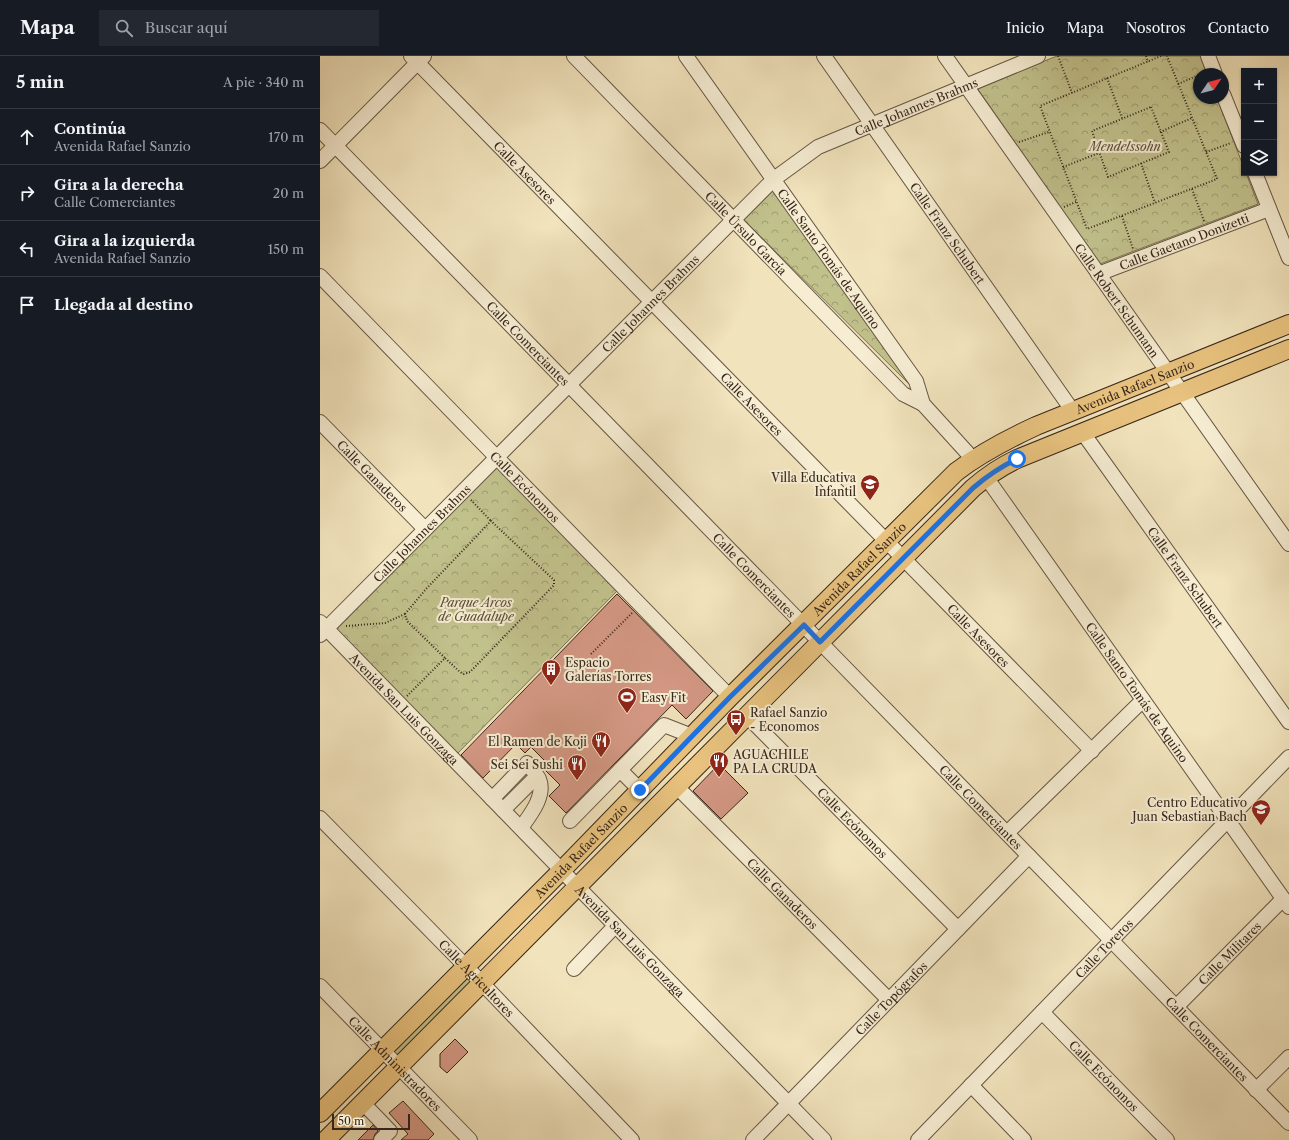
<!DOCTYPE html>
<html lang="es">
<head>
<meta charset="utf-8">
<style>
	body { margin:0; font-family:"Libre Caslon Text",serif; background:#242831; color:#f1f3f6 }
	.controls { position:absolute; right:12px; top:12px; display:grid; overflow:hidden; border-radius:0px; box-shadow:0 1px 3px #0004 }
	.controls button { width:36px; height:36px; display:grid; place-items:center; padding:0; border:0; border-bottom:1px solid #363941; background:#171b24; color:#f1f3f6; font:20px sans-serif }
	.compass { position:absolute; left:873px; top:12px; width:36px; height:36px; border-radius:50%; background:#171b24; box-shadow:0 1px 3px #0004; rotate:55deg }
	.scale { position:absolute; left:12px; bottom:10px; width:78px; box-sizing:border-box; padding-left:4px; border:2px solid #38271b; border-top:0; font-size:11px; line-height:14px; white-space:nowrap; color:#38271b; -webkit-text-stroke:3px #f6edd3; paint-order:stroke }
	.stop { position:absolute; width:12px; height:12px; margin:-9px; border:3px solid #1a73e8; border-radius:50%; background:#fff }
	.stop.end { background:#1a73e8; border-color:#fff; box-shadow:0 1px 4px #0008 }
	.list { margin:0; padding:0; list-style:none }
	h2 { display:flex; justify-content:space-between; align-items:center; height:52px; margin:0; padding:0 16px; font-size:17px }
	h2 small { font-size:13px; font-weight:400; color:#9ea1a6 }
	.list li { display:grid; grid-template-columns:26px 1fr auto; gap:12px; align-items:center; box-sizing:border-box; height:56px; padding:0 16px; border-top:1px solid #363941 }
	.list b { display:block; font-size:15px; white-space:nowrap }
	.list p { margin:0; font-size:13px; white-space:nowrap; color:#9ea1a6 }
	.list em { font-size:13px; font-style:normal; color:#9ea1a6 }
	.icon { flex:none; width:22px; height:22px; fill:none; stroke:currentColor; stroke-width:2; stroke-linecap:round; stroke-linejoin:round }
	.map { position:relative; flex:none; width:969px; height:1084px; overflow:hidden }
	header { display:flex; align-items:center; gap:24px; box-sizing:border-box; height:56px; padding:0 20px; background:#171b24; border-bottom:1px solid #363941 }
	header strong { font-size:19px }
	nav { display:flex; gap:22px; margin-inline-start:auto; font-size:14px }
	.search { width:280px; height:36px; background:#242831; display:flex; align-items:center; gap:10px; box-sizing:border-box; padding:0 14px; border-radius:0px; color:#9ea1a6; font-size:15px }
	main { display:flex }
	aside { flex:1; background:#171b24 }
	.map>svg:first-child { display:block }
	.grass { fill:#c1c18c; stroke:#7c7454 }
	.forest { fill:url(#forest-crowns); stroke:#7c7454 }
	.building { fill:#d49884; stroke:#38271b }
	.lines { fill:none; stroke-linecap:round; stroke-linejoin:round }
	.minor-casing { stroke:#665643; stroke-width:16 }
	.major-casing { stroke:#38271b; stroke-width:20 }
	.path { stroke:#38271b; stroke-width:2; stroke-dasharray:1 2; stroke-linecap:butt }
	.minor { stroke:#f6edd3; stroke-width:14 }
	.major { stroke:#e8c27e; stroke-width:18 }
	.route { stroke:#1a73e8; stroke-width:5 }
	.labels { text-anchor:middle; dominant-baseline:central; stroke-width:4; stroke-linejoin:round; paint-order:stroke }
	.street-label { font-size:12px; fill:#38271b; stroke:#f6edd3 }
	.park-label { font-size:12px; font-style:italic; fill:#5a4e37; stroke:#f6edd3 }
	.poi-label { font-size:12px; fill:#38271b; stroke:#f6edd3; text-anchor:end }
</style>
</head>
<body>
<header>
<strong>Mapa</strong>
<div class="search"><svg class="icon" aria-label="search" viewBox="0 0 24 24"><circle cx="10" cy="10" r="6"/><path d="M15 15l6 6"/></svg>Buscar aquí</div>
<nav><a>Inicio</a><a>Mapa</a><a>Nosotros</a><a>Contacto</a></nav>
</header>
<main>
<aside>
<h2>5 min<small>A pie · 340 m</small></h2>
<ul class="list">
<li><svg class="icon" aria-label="ahead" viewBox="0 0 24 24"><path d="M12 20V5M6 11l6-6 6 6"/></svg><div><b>Continúa</b><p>Avenida Rafael Sanzio</p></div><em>170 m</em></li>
<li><svg class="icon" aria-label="right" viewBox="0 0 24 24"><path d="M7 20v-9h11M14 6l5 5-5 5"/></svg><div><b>Gira a la derecha</b><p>Calle Comerciantes</p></div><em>20 m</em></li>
<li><svg class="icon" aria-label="left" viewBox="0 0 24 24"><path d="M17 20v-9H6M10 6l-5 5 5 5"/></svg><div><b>Gira a la izquierda</b><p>Avenida Rafael Sanzio</p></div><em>150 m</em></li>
<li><svg class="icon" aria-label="arrive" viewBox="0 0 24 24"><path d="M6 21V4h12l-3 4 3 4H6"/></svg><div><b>Llegada al destino</b></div></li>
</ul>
</aside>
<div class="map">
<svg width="969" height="1084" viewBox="0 0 969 1084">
	<defs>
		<pattern id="forest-crowns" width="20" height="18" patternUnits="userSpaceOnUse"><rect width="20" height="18" fill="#c1c18c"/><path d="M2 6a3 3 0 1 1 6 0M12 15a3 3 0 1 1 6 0" fill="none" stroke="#9e9d72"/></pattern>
	</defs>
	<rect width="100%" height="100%" fill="#f1e3bc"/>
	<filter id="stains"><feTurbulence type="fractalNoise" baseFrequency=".005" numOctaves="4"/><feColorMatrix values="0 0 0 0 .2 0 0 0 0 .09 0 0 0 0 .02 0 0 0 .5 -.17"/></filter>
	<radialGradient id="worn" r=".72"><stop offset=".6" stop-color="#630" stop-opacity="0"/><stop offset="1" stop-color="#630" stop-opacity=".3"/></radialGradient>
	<polygon class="grass" points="146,918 155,928 80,1004 70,994"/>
	<g class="forest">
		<polygon points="737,0 881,0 888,18 879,18 879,42 897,42 924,112 924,117 926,117 938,148 780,208 657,32"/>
		<polygon points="452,131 592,331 422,162"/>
		<polygon points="177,405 299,533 135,700 12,573"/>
	</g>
	<g class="building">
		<polygon points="297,538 393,635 366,663 352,649 246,757 229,740 240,729 225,714 224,704 211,691 205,697 196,688 163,722 141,699"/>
		<polygon points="399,708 428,737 401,763 373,735"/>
		<polygon points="135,983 148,996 127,1017 120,1011 120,998"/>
		<polygon points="83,1045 114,1078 108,1084 81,1084 88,1078 69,1057"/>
		<polygon points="53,1069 58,1075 55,1078 53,1084 38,1084"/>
	</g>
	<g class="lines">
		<g class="minor-casing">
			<g id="minor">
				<path id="s1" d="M91,0L772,695"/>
				<path id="s2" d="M254,0L583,338L603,348"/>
				<path id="s3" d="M366,0L596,325L603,348L653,403"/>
				<path id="s4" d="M504,0L752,354"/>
				<path id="s5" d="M625,0L969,488"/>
				<polyline points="888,0 895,18"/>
				<polyline points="903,38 924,90"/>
				<path id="s6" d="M0,74L791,884L969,1067"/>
				<polyline points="0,105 104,0"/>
				<polyline points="935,117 969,202"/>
				<path id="s7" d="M778,218L949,153"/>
				<path id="s8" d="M0,220L410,641"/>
				<path id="s9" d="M0,366L105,473"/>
				<path id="s10" d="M763,377L969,666"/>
				<path id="s11" d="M666,421L969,851"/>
				<path id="s12" d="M0,566L504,1084"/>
				<path id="s13" d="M0,579L454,123L498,91L718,0"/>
				<path id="s14" d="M427,660L638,873"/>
				<polyline points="300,714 320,734"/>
				<path id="s15" d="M357,731L569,944"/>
				<polyline points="172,743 201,713"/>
				<polyline points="183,754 212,725"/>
				<path id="s16" d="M0,762L162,927L312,1084"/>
				<polyline points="250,765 344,669 372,680"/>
				<path d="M201,772C210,759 226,740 219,723C216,717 210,712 207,707"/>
				<polyline points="687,777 823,644"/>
				<polyline points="254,913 295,870"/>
				<path id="s17" d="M0,930L150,1084"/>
				<path id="s18" d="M856,951L963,843"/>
				<path id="s19" d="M722,956L847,1084"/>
				<polyline points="651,1029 704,1084"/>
				<polyline points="936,1034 969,1001"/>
				<polyline points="43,1047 70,1075 61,1084"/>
				<path id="s20" d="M433,1084L709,800"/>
				<path id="s21" d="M598,1084L969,701"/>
			</g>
		</g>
		<g class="major-casing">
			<g id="major">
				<path id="s22" d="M0,1057L242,814L410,641L636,416C661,397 688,383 716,370L969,268"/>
				<path d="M6,1084L653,432C667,420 680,411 697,403L969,293"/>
			</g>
		</g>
		<g class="path">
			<polyline points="738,0 752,37"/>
			<polyline points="826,0 828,6"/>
			<polyline points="841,0 720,50 767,173 897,123 847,0"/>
			<polyline points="787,22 802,62"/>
			<polyline points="858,28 879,19"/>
			<polygon points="831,51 849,96 788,121 772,75"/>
			<polyline points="840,76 872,62"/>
			<polyline points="699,86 729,76"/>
			<polyline points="886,96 911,87"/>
			<polyline points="821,107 835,147"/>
			<polyline points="743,111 779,97"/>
			<polyline points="872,133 884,165"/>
			<polyline points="744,151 756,146"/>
			<polyline points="802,160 813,193"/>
			<polyline points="151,444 171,465"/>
			<polyline points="26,570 65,567 85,558"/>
			<polyline points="271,598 312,557"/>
			<polyline points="87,640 125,602 140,616 144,618 150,616 234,529 234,524 171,465 106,533 85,558 87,565 125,602"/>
		</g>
		<use href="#minor" class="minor"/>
		<use href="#major" class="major"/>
	</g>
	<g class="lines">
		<path class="route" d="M320,734L410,641L484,569L500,586L653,432C667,420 680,411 697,403"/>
	</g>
	<defs>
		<g id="school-pin" transform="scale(1)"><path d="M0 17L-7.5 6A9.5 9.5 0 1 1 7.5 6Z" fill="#8f2418" stroke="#f6edd3"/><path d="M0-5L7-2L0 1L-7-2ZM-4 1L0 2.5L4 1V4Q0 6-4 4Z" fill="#fff"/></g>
		<g id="building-pin" transform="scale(1)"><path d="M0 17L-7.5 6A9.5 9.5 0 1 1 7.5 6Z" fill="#8f2418" stroke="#f6edd3"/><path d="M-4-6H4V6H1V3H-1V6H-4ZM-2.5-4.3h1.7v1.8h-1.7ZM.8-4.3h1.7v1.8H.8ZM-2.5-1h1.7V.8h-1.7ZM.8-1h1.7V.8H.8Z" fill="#fff"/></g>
		<g id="stadium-pin" transform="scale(1)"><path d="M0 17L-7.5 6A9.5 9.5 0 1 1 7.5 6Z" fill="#8f2418" stroke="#f6edd3"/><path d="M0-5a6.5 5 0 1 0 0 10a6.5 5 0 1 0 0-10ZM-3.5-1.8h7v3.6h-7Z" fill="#fff"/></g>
		<g id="bus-pin" transform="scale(1)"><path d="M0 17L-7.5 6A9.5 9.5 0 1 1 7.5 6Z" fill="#8f2418" stroke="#f6edd3"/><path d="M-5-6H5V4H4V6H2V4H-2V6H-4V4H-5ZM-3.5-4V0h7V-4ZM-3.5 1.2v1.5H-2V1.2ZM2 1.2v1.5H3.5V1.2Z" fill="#fff"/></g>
		<g id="restaurant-pin" transform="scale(1)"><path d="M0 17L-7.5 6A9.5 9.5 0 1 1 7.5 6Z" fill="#8f2418" stroke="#f6edd3"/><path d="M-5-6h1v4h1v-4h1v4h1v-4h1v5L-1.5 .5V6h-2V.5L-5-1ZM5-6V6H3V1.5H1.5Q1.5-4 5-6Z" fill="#fff"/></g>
	</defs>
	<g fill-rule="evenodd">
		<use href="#school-pin" x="550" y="428"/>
		<use href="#building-pin" x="231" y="613"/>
		<use href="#stadium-pin" x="307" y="641"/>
		<use href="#bus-pin" x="416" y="663"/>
		<use href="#restaurant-pin" x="281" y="685"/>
		<use href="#restaurant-pin" x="399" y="705"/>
		<use href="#restaurant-pin" x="257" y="708"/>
		<use href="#school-pin" x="941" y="753"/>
	</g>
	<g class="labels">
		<g class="street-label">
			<text stroke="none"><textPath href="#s13" startOffset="804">Calle Johannes Brahms</textPath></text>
			<text stroke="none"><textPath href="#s1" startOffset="163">Calle Asesores</textPath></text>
			<text stroke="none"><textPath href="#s2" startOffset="247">Calle Úrsulo García</textPath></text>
			<text stroke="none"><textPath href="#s4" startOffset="216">Calle Franz Schubert</textPath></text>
			<text stroke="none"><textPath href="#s7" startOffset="92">Calle Gaetano Donizetti</textPath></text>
			<text stroke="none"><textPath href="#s3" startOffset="248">Calle Santo Tomás de Aquino</textPath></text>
			<text stroke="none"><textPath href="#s5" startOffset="299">Calle Robert Schumann</textPath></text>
			<text stroke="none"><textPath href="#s13" startOffset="468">Calle Johannes Brahms</textPath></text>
			<text stroke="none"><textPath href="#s6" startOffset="298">Calle Comerciantes</textPath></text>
			<text stroke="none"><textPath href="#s22" startOffset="1102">Avenida Rafael Sanzio</textPath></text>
			<text stroke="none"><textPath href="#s1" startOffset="487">Calle Asesores</textPath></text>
			<text stroke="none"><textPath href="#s9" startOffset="75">Calle Ganaderos</textPath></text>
			<text stroke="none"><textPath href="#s8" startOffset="294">Calle Ecónomos</textPath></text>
			<text stroke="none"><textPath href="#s13" startOffset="144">Calle Johannes Brahms</textPath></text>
			<text stroke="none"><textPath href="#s22" startOffset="766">Avenida Rafael Sanzio</textPath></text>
			<text stroke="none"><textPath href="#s6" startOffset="622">Calle Comerciantes</textPath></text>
			<text stroke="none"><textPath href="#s10" startOffset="177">Calle Franz Schubert</textPath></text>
			<text stroke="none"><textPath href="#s1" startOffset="811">Calle Asesores</textPath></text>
			<text stroke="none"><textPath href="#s11" startOffset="263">Calle Santo Tomás de Aquino</textPath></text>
			<text stroke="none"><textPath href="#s12" startOffset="121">Avenida San Luis Gonzaga</textPath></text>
			<text stroke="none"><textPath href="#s6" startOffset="946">Calle Comerciantes</textPath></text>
			<text stroke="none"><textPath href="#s14" startOffset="150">Calle Ecónomos</textPath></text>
			<text stroke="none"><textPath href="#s22" startOffset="370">Avenida Rafael Sanzio</textPath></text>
			<text stroke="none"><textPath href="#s15" startOffset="150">Calle Ganaderos</textPath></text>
			<text stroke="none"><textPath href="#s12" startOffset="445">Avenida San Luis Gonzaga</textPath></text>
			<text stroke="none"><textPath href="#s21" startOffset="267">Calle Toreros</textPath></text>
			<text stroke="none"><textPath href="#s18" startOffset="76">Calle Militares</textPath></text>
			<text stroke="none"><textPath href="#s16" startOffset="224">Calle Agricultores</textPath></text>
			<text stroke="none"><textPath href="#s20" startOffset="198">Calle Topógrafos</textPath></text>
			<text stroke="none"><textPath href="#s6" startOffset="1270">Calle Comerciantes</textPath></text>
			<text stroke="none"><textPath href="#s17" startOffset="108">Calle Administradores</textPath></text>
			<text stroke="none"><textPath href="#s19" startOffset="89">Calle Ecónomos</textPath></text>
		</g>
		<g class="park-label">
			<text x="805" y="90">Mendelssohn</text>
			<text x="156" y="546">Parque Arcos<tspan x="156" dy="14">de Guadalupe</tspan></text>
		</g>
		<g class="poi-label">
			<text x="536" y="421">Villa Educativa<tspan x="536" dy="14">Infantil</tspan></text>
			<text x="245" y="606" text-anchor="start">Espacio<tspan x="245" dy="14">Galerías Torres</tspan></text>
			<text x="321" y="641" text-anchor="start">Easy Fit</text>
			<text x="430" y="656" text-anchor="start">Rafael Sanzio<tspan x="430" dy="14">- Economos</tspan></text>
			<text x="267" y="685">El Ramen de Koji</text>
			<text x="413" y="698" text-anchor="start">AGUACHILE<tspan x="413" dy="14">PA LA CRUDA</tspan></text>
			<text x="243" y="708">Sei Sei Sushi</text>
			<text x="927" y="746">Centro Educativo<tspan x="927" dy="14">Juan Sebastian Bach</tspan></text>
		</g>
	</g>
	<rect width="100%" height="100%" filter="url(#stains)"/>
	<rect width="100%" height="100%" fill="url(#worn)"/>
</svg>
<div class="controls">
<button>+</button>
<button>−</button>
<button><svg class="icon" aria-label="layers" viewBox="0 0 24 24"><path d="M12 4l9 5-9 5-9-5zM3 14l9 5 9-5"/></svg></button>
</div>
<svg class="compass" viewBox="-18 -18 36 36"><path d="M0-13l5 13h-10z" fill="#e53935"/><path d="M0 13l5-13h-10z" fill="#9ea1a6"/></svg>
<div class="scale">50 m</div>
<div class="stop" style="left:697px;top:403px"></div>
<div class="stop end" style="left:320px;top:734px"></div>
</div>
</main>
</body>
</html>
